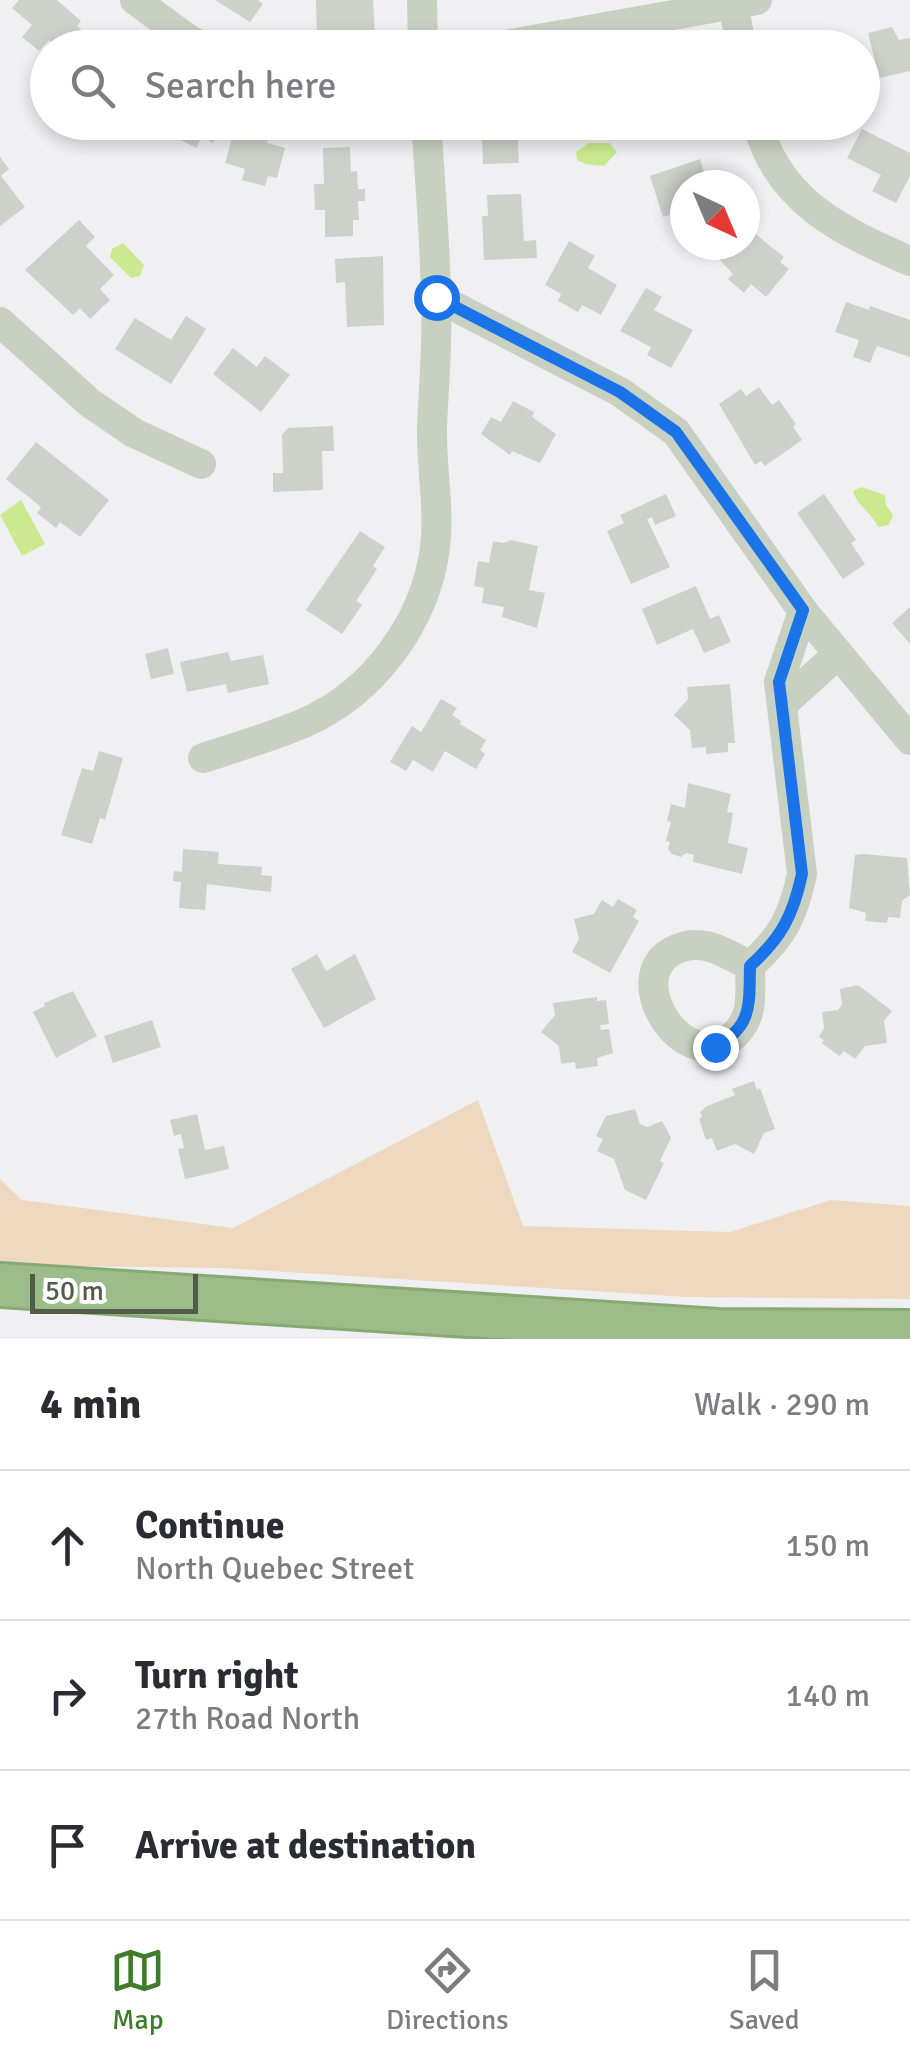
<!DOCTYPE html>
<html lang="en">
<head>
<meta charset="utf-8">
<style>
	body { margin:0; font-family:Signika,sans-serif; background:#f7f7f7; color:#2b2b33 }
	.compass { position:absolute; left:670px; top:170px; width:90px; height:90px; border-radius:50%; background:#fff; box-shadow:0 5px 15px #0003; rotate:136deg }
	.scale { position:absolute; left:30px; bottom:25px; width:168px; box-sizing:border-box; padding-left:10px; border:5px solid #515d48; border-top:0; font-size:28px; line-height:35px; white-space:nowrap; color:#515d48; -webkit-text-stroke:8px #fff; paint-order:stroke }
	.stop { position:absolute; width:30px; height:30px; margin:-22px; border:8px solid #1a73e8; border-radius:50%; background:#fff }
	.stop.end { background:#1a73e8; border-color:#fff; box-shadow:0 2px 10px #0008 }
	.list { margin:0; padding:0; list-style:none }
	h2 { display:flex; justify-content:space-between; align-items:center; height:130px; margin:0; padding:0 40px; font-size:42px }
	h2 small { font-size:32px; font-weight:400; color:#7c7c81 }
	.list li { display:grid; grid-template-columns:65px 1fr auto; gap:30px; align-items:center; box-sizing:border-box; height:150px; padding:0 40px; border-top:2px solid #e1e1e2 }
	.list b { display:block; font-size:38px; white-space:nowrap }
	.list p { margin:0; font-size:32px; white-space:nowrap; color:#7c7c81 }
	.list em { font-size:32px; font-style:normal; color:#7c7c81 }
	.icon { flex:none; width:55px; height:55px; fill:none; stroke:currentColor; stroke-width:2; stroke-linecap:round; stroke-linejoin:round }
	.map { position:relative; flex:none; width:910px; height:1339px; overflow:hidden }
	.search { position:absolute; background:#fff; box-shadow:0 5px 15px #0003; left:30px; right:30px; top:30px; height:110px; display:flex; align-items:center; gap:25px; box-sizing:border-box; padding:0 35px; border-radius:55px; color:#7c7c81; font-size:38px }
	.sheet { height:580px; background:#fff }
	nav { display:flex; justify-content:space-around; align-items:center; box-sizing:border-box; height:140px; border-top:2px solid #e1e1e2; background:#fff; font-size:28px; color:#7c7c81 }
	nav a { display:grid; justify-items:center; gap:5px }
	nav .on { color:#3f7c2a }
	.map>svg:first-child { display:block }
	.green { fill:#eed8c0 }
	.water { fill:#cbea8f }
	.building { fill:#ccd2ca }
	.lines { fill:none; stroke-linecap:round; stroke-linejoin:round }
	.highway-casing { stroke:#87a974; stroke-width:48 }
	.minor { stroke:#c8d1c1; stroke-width:30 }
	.highway { stroke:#9cbd89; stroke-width:42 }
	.route { stroke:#1a73e8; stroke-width:12 }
</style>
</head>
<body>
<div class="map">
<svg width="910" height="1339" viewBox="0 0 910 1339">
	<rect width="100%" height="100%" fill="#f0f0f2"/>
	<polygon class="green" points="478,1100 523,1226 730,1232 831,1200 910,1206 910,1299 687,1297 223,1268 0,1265 0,1179 22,1200 233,1228"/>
	<g class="water">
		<polygon points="589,143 609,143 617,152 604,166 585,164 577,160 576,152"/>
		<polygon points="123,243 144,265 140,276 131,278 110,257 112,249"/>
		<path d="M861,487L885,495L886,505L893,515L889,525L878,527C871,512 857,506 853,491Z"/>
		<polygon points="21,500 45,544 22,556 0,515"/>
	</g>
	<g class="building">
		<polygon points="19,0 57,0 81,21 77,26 86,34 74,48 58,48 49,40 39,51 22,37 32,25 12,8"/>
		<polygon points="215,0 258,0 263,4 250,22"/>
		<polygon points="316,0 373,0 375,37 355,38 355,44 317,46"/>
		<polygon points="892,27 899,40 910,38 910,71 879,78 868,33"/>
		<polygon points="846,40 848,48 814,48 814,46"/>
		<polygon points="146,122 220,122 222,124 213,143 202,137 196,148"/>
		<polygon points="481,122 517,122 519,163 483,164 482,134 479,134"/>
		<polygon points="558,122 627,122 627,124 561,138"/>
		<polygon points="665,122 692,122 693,126 667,131"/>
		<polygon points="235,127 269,137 267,143 285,148 277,178 268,176 265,186 242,180 245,169 225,163"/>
		<polygon points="862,129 910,153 910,176 896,203 872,191 881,175 847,158"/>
		<polygon points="350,147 351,172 357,171 358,189 365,189 365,201 358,201 359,220 353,220 353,236 325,237 325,210 315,210 314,184 324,184 323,148"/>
		<polygon points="0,157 9,169 1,176 25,207 0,226"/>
		<polygon points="700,159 704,173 711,171 715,185 685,185 685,210 663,217 650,176"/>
		<polygon points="521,194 524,241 536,240 537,258 484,260 482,216 488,216 487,195"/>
		<polygon points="79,220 95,237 86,246 114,275 100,289 110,300 90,319 80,308 73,315 25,270"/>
		<polygon points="753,232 784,257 780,262 789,269 766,297 751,284 744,293 728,279 733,274 717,257 727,245 745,245 745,233 750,236"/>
		<polygon points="569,241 595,256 588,268 617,285 601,315 582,305 578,312 558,301 561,294 545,285"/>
		<polygon points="383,256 384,325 347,327 345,282 336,283 335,259"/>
		<polygon points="646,288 662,297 654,310 693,330 671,368 647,355 651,347 620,331"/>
		<polygon points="846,302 869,310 870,306 910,320 910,357 877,346 870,363 853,357 859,340 835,332"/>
		<polygon points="186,316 206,329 171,384 115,349 135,318 171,340"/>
		<polygon points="233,348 257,367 265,356 290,375 261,412 213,374"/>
		<polygon points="759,387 772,405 779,400 796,424 793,427 802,440 765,466 761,461 755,465 719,404 741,389 746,396"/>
		<polygon points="513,401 534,412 532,417 556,434 540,463 512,451 510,455 481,434 491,417 501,422"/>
		<polygon points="333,426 334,451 322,451 323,490 273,492 273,473 283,473 282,434 288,428"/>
		<polygon points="36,442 109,500 80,537 60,522 56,528 37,513 41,507 6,479"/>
		<polygon points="666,494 676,516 655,525 652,517 647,519 670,567 631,584 607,531 624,523 620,515"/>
		<polygon points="824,494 856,540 851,543 865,564 843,579 797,513"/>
		<polygon points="360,531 385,547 373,566 377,569 356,601 362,605 342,634 306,610"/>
		<polygon points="511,540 538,546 529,590 545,593 537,628 502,617 504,607 482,603 484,588 474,586 478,561 489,563 493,541 503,543"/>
		<polygon points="696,586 710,619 719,615 731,642 704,653 693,629 657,645 642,609"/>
		<polygon points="910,607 910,644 892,623"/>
		<polygon points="168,648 174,674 151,679 145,654"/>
		<polygon points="228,652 231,661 263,655 269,684 228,693 226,684 187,692 180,662"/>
		<polygon points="730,684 735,743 728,743 728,752 706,754 706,747 692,748 690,730 674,715 688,699 687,687"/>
		<polygon points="441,699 457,708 452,715 461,721 460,724 486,740 480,750 485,754 476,769 445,751 433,772 413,760 406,771 390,762 412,726 421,732"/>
		<polygon points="99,751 123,758 105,820 100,818 92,844 61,835 82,768 93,771"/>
		<polygon points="688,783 731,794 727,812 733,813 728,843 748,848 742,874 693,862 694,855 686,853 681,857 672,854 668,849 670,842 666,841 671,822 667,821 671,804 685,808"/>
		<polygon points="183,849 219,852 218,864 262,867 261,875 272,876 271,892 207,884 205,910 179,908 181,882 173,881 174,871 182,872"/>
		<polygon points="864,854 907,858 910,895 902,901 900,918 888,917 887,923 865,921 866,913 849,908 855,855"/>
		<polygon points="618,899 637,910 633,917 639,921 610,973 572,952 579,939 574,919 594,914 602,900 613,907"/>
		<polygon points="317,954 326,971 355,954 376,999 324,1028 291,969"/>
		<polygon points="858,985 892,1011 884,1021 887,1043 865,1046 855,1059 844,1051 839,1056 822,1043 824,1040 819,1037 824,1028 822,1012 838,1010 842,1005 840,989"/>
		<polygon points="73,991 97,1036 56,1058 33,1012 45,1006 44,1003"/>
		<polygon points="597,997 597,1001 606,1000 609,1024 600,1025 601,1030 609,1029 613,1053 597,1058 598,1066 576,1069 575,1062 561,1064 559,1046 541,1032 555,1015 553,1003"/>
		<polygon points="152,1020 161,1047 113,1063 104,1036"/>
		<polygon points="754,1081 757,1090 760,1088 775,1129 764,1133 754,1154 735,1144 717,1151 712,1138 706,1140 699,1119 702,1117 700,1112 707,1106 735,1095 732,1089"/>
		<polygon points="635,1109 640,1124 647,1127 662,1121 671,1138 660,1161 664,1163 646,1200 625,1190 614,1159 597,1151 603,1139 596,1136 606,1116"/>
		<polygon points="197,1114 205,1150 224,1146 229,1169 185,1179 178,1149 184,1148 181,1134 174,1136 170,1120"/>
	</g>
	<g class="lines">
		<g class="highway-casing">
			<polyline id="highway" points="0,1285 718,1331 910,1332"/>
		</g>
		<g class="minor">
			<polyline points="135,0 188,39 205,48"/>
			<polyline points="422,0 423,48"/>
			<polyline points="733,5 742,48"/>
			<polyline points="489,48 757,0"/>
			<path d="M757,122C777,201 841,231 910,261"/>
			<polyline points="436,297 620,392 676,432 803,611 910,740"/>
			<polyline points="0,322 90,403 134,433 201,464"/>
			<polyline points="782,705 838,654"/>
			<path d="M203,758C237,747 271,737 304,723C373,693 425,623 435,548C440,508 431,467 432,426C434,383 438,340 436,297C435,239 430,181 426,122"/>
			<path d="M750,966C750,981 752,998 748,1013C744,1025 736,1036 724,1042C678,1067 625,979 671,952C699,935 724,952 750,966C782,937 793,917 802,874L779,682L803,611"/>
		</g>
		<use href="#highway" class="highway"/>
	</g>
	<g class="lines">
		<path class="route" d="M436,297L620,392L676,432L803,610L779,682L802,874C793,916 781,938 750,966C749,1005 753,1026 715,1047"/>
	</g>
</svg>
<svg class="compass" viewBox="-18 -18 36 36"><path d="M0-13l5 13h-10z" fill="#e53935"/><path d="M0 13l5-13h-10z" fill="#7c7c81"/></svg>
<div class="scale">50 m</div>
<div class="stop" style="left:436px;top:297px"></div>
<div class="stop end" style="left:715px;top:1047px"></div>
<div class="search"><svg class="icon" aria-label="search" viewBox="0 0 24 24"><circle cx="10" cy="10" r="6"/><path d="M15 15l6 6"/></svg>Search here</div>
</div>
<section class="sheet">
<h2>4 min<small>Walk · 290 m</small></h2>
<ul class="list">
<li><svg class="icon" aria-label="ahead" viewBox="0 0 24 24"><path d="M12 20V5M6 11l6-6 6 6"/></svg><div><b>Continue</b><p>North Quebec Street</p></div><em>150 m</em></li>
<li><svg class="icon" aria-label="right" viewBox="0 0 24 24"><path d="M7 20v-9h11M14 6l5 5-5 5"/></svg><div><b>Turn right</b><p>27th Road North</p></div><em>140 m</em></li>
<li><svg class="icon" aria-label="arrive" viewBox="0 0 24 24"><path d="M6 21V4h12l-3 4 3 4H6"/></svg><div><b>Arrive at destination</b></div></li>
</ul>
</section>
<nav>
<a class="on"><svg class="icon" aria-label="map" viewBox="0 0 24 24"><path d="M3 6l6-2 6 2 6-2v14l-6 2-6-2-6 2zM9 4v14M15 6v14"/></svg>Map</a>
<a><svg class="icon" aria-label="directions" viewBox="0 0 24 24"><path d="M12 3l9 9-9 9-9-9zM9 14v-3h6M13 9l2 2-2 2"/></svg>Directions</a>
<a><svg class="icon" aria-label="saved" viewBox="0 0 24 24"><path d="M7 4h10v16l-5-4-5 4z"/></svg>Saved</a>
</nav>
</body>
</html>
